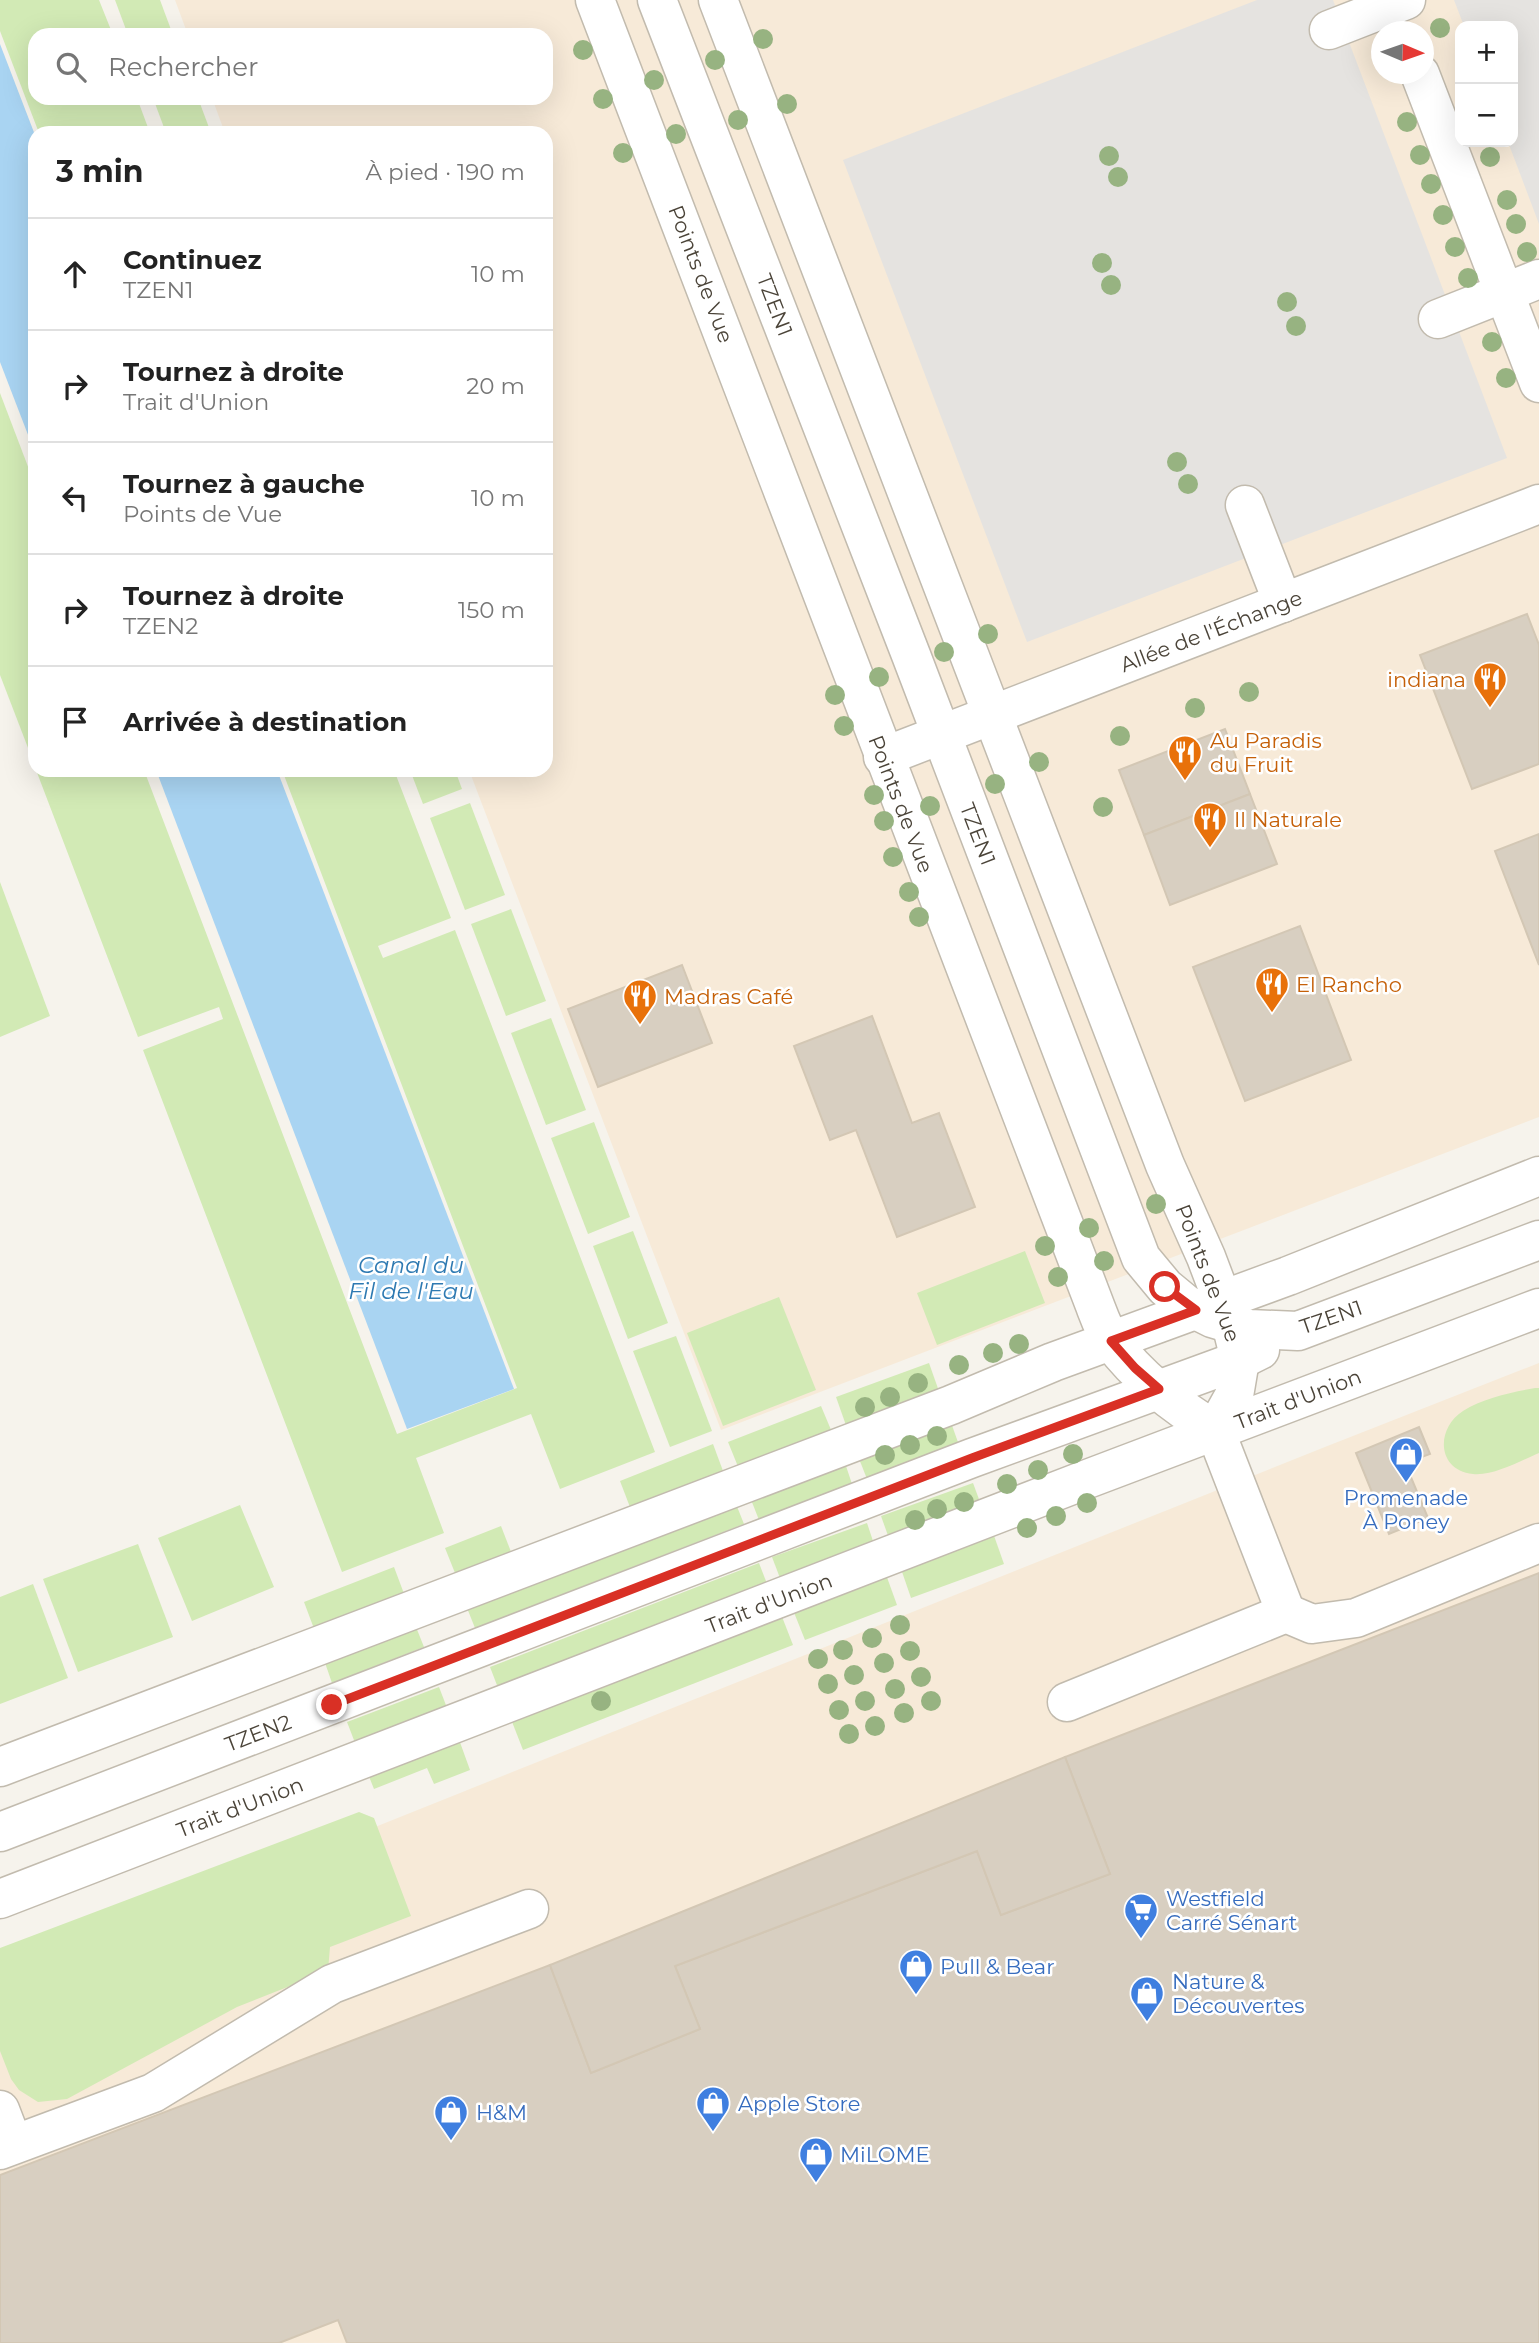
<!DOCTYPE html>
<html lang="fr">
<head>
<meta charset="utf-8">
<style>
	body { margin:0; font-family:Montserrat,sans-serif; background:#f6f6f6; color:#222 }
	.controls { position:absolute; right:21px; top:21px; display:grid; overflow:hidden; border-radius:14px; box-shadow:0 7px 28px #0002 }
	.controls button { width:63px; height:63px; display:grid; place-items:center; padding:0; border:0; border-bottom:2px solid #e0e0e0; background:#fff; color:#222; font:35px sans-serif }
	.compass { position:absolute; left:1371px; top:21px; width:63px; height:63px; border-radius:50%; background:#fff; box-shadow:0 7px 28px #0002; rotate:92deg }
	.stop { position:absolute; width:21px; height:21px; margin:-16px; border:5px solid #d93025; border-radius:50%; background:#fff }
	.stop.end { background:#d93025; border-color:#fff; box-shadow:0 2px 7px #0008 }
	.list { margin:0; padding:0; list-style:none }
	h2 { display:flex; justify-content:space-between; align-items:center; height:91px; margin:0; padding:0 28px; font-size:30px }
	h2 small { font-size:23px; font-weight:400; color:#767676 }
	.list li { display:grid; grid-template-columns:46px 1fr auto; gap:21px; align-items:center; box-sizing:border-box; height:112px; padding:0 28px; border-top:2px solid #e0e0e0 }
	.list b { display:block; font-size:26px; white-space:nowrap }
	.list p { margin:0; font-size:23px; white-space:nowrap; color:#767676 }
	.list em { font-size:23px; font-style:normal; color:#767676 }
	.icon { flex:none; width:38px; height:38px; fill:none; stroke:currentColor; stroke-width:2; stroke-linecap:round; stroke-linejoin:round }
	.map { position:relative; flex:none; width:1539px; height:2343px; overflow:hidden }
	.search { position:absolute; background:#fff; box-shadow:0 7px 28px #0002; left:28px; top:28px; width:525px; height:77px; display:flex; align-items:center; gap:18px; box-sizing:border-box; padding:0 24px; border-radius:21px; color:#767676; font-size:26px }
	.panel { position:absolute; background:#fff; box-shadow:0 7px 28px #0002; left:28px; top:126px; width:525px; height:651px; border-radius:21px }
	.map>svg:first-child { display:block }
	.commercial { fill:#f7ead8; fill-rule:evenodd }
	.green { fill:#d2eab5 }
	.parking { fill:#e5e3e0 }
	.water { fill:#a9d4f2 }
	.building { fill:#d8cfc1; stroke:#d3c7b4; stroke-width:2 }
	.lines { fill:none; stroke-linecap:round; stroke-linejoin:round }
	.minor-casing { stroke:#c2bbae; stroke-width:41 }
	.minor { stroke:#fff; stroke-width:38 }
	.tree { fill:#97b381 }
	.route { stroke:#d93025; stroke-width:9 }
	.labels { text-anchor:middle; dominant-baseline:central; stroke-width:5; stroke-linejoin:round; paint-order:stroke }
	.street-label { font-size:21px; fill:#4b4439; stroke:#fff }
	.food-label { font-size:21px; fill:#c56008; stroke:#fff; text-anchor:start }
	.shop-label { font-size:21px; fill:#366cbe; stroke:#fff; text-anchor:start }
	.water-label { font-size:23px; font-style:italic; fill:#2e7ab2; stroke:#fff }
</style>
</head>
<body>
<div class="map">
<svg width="1539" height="2343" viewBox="0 0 1539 2343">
	<rect width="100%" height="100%" fill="#f6f3ec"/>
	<g class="commercial">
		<path d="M175,0H1539V1117L721,1430L469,770H546V133H225L212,98H546V35H188ZM1460,26H1513V142H1460ZM1382,32H1424V74H1382Z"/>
		<polygon points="1539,1363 1539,2343 0,2343 0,1977 1330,1445"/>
	</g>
	<g class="green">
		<polygon points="0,0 99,0 113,35 35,35 35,98 137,98 150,133 39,133 0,31"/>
		<polygon points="115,0 160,0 173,35 128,35"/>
		<polygon points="153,98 198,98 211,133 166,133"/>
		<polygon points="0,393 35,485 35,766 0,675"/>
		<polygon points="36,770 144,770 397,1434 517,1388 282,770 394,770 451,918 378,946 383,958 455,930 655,1452 560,1489 531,1414 416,1458 444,1533 342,1572 143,1050 223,1019 219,1007 138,1037"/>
		<polygon points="410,770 455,770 462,789 423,804"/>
		<polygon points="470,803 505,895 465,910 430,818"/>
		<polygon points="0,882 50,1016 0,1037"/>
		<polygon points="511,909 546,1001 506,1016 471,924"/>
		<polygon points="551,1018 586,1110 546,1125 511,1033"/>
		<polygon points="594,1122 630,1217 588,1234 551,1138"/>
		<polygon points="633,1231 668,1323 628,1339 593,1246"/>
		<polygon points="1025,1251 1045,1303 937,1345 917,1293"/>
		<polygon points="779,1297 816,1390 723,1426 687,1333"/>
		<polygon points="676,1336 712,1431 670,1447 633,1351"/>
		<polygon points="929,1363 941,1397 848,1431 836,1397"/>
		<path d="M1535,1388H1539V1453C1520,1461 1494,1476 1473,1474C1436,1470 1436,1428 1463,1411C1483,1398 1512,1392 1535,1388Z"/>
		<polygon points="821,1406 834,1437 741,1474 728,1442"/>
		<polygon points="949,1417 959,1445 867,1479 856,1451"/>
		<polygon points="713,1444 726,1479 633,1515 620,1481"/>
		<polygon points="843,1457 852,1484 759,1520 748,1492"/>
		<polygon points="973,1483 983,1510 891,1544 881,1516"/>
		<polygon points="734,1499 744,1524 475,1628 465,1603"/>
		<polygon points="240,1505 274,1587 192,1621 158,1538"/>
		<polygon points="867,1523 876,1550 783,1586 772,1557"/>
		<polygon points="501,1526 513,1557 457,1578 445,1548"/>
		<polygon points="992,1530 1004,1564 911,1598 899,1563"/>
		<polygon points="138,1544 173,1637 78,1672 43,1579"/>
		<polygon points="759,1563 769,1589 500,1693 490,1667"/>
		<polygon points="394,1567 406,1599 316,1634 304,1602"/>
		<polygon points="884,1569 897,1605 805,1640 791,1605"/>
		<polygon points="33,1584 68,1678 0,1704 0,1597"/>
		<polygon points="779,1609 793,1645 523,1750 509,1714"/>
		<polygon points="414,1622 424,1647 332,1683 323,1657"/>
		<polygon points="439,1687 449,1713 357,1748 347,1722"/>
		<polygon points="457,1734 470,1770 434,1784 427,1768 374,1789 366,1769"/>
		<polygon points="359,1812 374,1818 411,1916 330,1947 328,1971 237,2007 67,2099 38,2102 19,2090 11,2079 0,2051 0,1948"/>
	</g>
	<g class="parking">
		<polygon points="1257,0 1333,0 1507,458 1027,642 843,160"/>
		<polygon points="1454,0 1539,0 1539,224 1508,142 1513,142 1513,26 1464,26"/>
	</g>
	<g class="water">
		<polygon points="0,44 35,135 35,453 0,362"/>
		<polygon points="156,770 277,770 514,1389 407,1429"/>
	</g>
	<g class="building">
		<polygon points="1527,614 1539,645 1539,764 1472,789 1420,655"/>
		<polygon points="1225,729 1250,794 1144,835 1119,770"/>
		<polygon points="1250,794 1277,864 1170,905 1144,835"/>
		<polygon points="1539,834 1539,965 1495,851"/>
		<polygon points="1300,926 1351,1060 1245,1101 1193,967"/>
		<polygon points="682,965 712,1043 598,1087 568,1009"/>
		<polygon points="872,1016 912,1123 939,1113 975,1207 897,1237 856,1130 830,1140 794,1046"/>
		<polygon points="1419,1427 1430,1454 1405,1463 1428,1518 1389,1534 1356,1453"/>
		<polygon points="1539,1573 1539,2343 347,2343 338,2320 279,2343 0,2343 0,2175 550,1965 591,2073 700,2029 675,1966 977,1851 1001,1915 1110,1874 1065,1757"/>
		<polygon points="1065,1757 1110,1874 1001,1915 977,1851 675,1966 700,2029 591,2073 550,1965"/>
	</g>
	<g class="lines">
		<g class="minor-casing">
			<g id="minor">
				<path d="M595,0L1094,1303C1099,1316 1104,1331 1112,1342C1139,1378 1178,1408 1215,1430"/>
				<polyline points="657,0 911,655 1141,1258 1165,1287 1188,1306 1212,1318 1249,1329 1298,1331 1539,1240"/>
				<polyline points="718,0 1165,1165 1206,1257 1231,1323 1240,1360 1234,1396 1215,1430"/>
				<polyline points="1329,30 1406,0"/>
				<polyline points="1420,74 1539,383"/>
				<polyline points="1438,319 1539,279"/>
				<polyline points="1245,505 1283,603"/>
				<polyline points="883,757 1539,504"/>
				<polyline points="1215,1430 1286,1613"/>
				<polyline points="1067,1702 1286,1613 1312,1624 1356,1618 1539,1543"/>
				<polyline points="0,1767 951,1405 1053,1362 1288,1276 1539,1176"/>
				<polyline points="0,1832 972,1458 1240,1360 1260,1350"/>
				<polyline points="0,1899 1090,1478 1539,1308"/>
				<polyline points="0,2110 13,2144"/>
				<polyline points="0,2150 153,2093 332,1984 529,1909"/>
			</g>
		</g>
		<use href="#minor" class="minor"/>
	</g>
	<g class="tree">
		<circle cx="1440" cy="28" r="10"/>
		<circle cx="763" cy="39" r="10"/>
		<circle cx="583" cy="50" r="10"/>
		<circle cx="715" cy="60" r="10"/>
		<circle cx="654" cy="80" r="10"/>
		<circle cx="603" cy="99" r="10"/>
		<circle cx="787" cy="104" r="10"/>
		<circle cx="738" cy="120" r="10"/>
		<circle cx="1407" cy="122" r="10"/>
		<circle cx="676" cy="134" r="10"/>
		<circle cx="623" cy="153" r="10"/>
		<circle cx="1420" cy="155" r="10"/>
		<circle cx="1109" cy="156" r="10"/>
		<circle cx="1490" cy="157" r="10"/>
		<circle cx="1118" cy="177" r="10"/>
		<circle cx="1431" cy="184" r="10"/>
		<circle cx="1507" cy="200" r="10"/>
		<circle cx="1443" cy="215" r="10"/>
		<circle cx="1516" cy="224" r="10"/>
		<circle cx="1455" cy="247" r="10"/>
		<circle cx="1527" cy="252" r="10"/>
		<circle cx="1102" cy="263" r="10"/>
		<circle cx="1468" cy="278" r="10"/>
		<circle cx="1111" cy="285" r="10"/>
		<circle cx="1287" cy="302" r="10"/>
		<circle cx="1296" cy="326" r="10"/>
		<circle cx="1492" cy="342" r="10"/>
		<circle cx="1506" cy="378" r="10"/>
		<circle cx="1177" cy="462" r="10"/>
		<circle cx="1188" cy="484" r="10"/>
		<circle cx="988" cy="634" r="10"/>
		<circle cx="944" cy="652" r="10"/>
		<circle cx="879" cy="677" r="10"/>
		<circle cx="1249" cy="692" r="10"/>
		<circle cx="835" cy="695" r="10"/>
		<circle cx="1195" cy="708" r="10"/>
		<circle cx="844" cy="726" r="10"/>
		<circle cx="1120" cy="736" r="10"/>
		<circle cx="1039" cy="762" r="10"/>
		<circle cx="995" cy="784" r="10"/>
		<circle cx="874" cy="795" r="10"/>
		<circle cx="930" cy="806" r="10"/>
		<circle cx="1103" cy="807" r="10"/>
		<circle cx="884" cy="821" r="10"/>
		<circle cx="893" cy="857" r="10"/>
		<circle cx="909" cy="892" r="10"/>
		<circle cx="919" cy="917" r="10"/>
		<circle cx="1156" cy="1204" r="10"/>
		<circle cx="1089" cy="1228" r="10"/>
		<circle cx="1045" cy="1246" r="10"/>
		<circle cx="1104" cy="1261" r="10"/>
		<circle cx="1058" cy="1277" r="10"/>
		<circle cx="1019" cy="1344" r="10"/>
		<circle cx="993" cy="1353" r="10"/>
		<circle cx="959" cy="1365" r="10"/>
		<circle cx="918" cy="1383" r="10"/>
		<circle cx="890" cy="1397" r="10"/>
		<circle cx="865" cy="1407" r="10"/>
		<circle cx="937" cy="1436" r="10"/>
		<circle cx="910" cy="1445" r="10"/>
		<circle cx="1073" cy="1454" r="10"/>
		<circle cx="885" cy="1455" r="10"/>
		<circle cx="1038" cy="1470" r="10"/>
		<circle cx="1007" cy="1484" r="10"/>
		<circle cx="964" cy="1502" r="10"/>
		<circle cx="1087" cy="1503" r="10"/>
		<circle cx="937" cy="1509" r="10"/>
		<circle cx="1056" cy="1516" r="10"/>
		<circle cx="915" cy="1520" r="10"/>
		<circle cx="1027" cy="1528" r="10"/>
		<circle cx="900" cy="1625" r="10"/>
		<circle cx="872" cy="1638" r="10"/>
		<circle cx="843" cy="1650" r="10"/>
		<circle cx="910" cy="1651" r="10"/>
		<circle cx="818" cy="1659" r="10"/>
		<circle cx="884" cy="1663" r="10"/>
		<circle cx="854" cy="1675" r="10"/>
		<circle cx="921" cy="1677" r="10"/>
		<circle cx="828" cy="1684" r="10"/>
		<circle cx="895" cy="1689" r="10"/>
		<circle cx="601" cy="1701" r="10"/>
		<circle cx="865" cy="1701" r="10"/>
		<circle cx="931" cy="1701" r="10"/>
		<circle cx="839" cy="1710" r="10"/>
		<circle cx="904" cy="1713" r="10"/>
		<circle cx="875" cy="1726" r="10"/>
		<circle cx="849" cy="1734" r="10"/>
	</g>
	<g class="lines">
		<polyline class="route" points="332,1705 972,1458 1159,1389 1135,1368 1111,1341 1196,1310 1165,1287"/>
	</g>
	<defs>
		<g id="restaurant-pin" transform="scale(1.75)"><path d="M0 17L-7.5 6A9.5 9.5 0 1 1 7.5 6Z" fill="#e8710a" stroke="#fff"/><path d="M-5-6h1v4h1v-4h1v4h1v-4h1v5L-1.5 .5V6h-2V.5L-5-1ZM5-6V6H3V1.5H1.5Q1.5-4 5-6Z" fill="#fff"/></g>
		<g id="shop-pin" transform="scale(1.75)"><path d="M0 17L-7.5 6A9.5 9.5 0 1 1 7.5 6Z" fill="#3f7fe0" stroke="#fff"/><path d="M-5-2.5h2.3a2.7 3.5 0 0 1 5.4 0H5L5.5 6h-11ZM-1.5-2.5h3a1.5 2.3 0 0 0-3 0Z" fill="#fff"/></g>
		<g id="supermarket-pin" transform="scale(1.75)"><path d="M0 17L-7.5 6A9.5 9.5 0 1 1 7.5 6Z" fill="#3f7fe0" stroke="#fff"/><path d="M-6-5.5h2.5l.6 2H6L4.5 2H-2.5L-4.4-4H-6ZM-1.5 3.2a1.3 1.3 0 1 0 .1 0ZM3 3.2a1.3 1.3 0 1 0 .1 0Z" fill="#fff"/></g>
	</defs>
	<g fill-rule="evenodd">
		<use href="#restaurant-pin" x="1490" y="679"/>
		<use href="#restaurant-pin" x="1185" y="752"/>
		<use href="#restaurant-pin" x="1210" y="819"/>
		<use href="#restaurant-pin" x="1272" y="984"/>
		<use href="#restaurant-pin" x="640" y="996"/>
		<use href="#shop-pin" x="1406" y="1454"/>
		<use href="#supermarket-pin" x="1141" y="1910"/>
		<use href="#shop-pin" x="916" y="1966"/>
		<use href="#shop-pin" x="1147" y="1993"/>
		<use href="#shop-pin" x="713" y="2103"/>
		<use href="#shop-pin" x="451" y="2112"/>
		<use href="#shop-pin" x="816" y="2154"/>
	</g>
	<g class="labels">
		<g class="street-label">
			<text transform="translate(701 274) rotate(69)">Points de Vue</text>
			<text transform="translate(775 305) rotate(69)">TZEN1</text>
			<text transform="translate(1211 631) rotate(-21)">Allée de l'Échange</text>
			<text transform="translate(901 804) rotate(69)">Points de Vue</text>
			<text transform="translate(978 834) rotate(69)">TZEN1</text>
			<text transform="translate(1208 1273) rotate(69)">Points de Vue</text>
			<text transform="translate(1331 1317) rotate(-19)">TZEN1</text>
			<text transform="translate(1298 1399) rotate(-21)">Trait d'Union</text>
			<text transform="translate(769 1603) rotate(-21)">Trait d'Union</text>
			<text transform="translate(258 1733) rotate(-21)">TZEN2</text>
			<text transform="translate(240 1807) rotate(-21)">Trait d'Union</text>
		</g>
		<g class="food-label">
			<text x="1466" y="679" text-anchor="end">indiana</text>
			<text x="1210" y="740">Au Paradis<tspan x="1210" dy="24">du Fruit</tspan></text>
			<text x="1234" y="819">Il Naturale</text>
			<text x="1296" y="984">El Rancho</text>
			<text x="664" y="996">Madras Café</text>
		</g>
		<g class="shop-label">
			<text x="1406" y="1497" text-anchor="middle">Promenade<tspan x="1406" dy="24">À Poney</tspan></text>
			<text x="1166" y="1898">Westfield<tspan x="1166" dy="24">Carré Sénart</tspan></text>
			<text x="940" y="1966">Pull &amp; Bear</text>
			<text x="1172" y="1981">Nature &amp;<tspan x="1172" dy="24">Découvertes</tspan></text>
			<text x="738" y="2103">Apple Store</text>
			<text x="476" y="2112">H&amp;M</text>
			<text x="840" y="2154">MiLOME</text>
		</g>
		<g class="water-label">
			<text x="411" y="1265">Canal du<tspan x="411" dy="26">Fil de l'Eau</tspan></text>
		</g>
	</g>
</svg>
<div class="controls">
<button>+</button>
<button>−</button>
</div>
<svg class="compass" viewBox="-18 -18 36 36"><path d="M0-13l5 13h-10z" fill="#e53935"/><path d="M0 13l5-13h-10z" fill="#767676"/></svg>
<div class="stop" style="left:1165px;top:1287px"></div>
<div class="stop end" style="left:332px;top:1705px"></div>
<div class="search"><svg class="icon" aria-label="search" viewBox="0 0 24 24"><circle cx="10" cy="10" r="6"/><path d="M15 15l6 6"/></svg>Rechercher</div>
<section class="panel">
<h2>3 min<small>À pied · 190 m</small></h2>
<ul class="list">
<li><svg class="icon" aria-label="ahead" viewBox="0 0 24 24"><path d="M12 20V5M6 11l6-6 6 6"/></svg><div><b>Continuez</b><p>TZEN1</p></div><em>10 m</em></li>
<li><svg class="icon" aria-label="right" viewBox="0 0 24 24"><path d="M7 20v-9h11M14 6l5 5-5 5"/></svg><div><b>Tournez à droite</b><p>Trait d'Union</p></div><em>20 m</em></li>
<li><svg class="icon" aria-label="left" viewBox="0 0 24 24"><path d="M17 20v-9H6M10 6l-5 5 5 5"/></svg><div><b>Tournez à gauche</b><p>Points de Vue</p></div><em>10 m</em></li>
<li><svg class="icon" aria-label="right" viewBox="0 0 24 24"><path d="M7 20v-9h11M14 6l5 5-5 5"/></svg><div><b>Tournez à droite</b><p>TZEN2</p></div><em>150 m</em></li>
<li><svg class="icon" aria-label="arrive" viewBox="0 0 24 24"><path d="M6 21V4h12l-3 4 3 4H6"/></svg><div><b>Arrivée à destination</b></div></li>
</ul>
</section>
</div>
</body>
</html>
